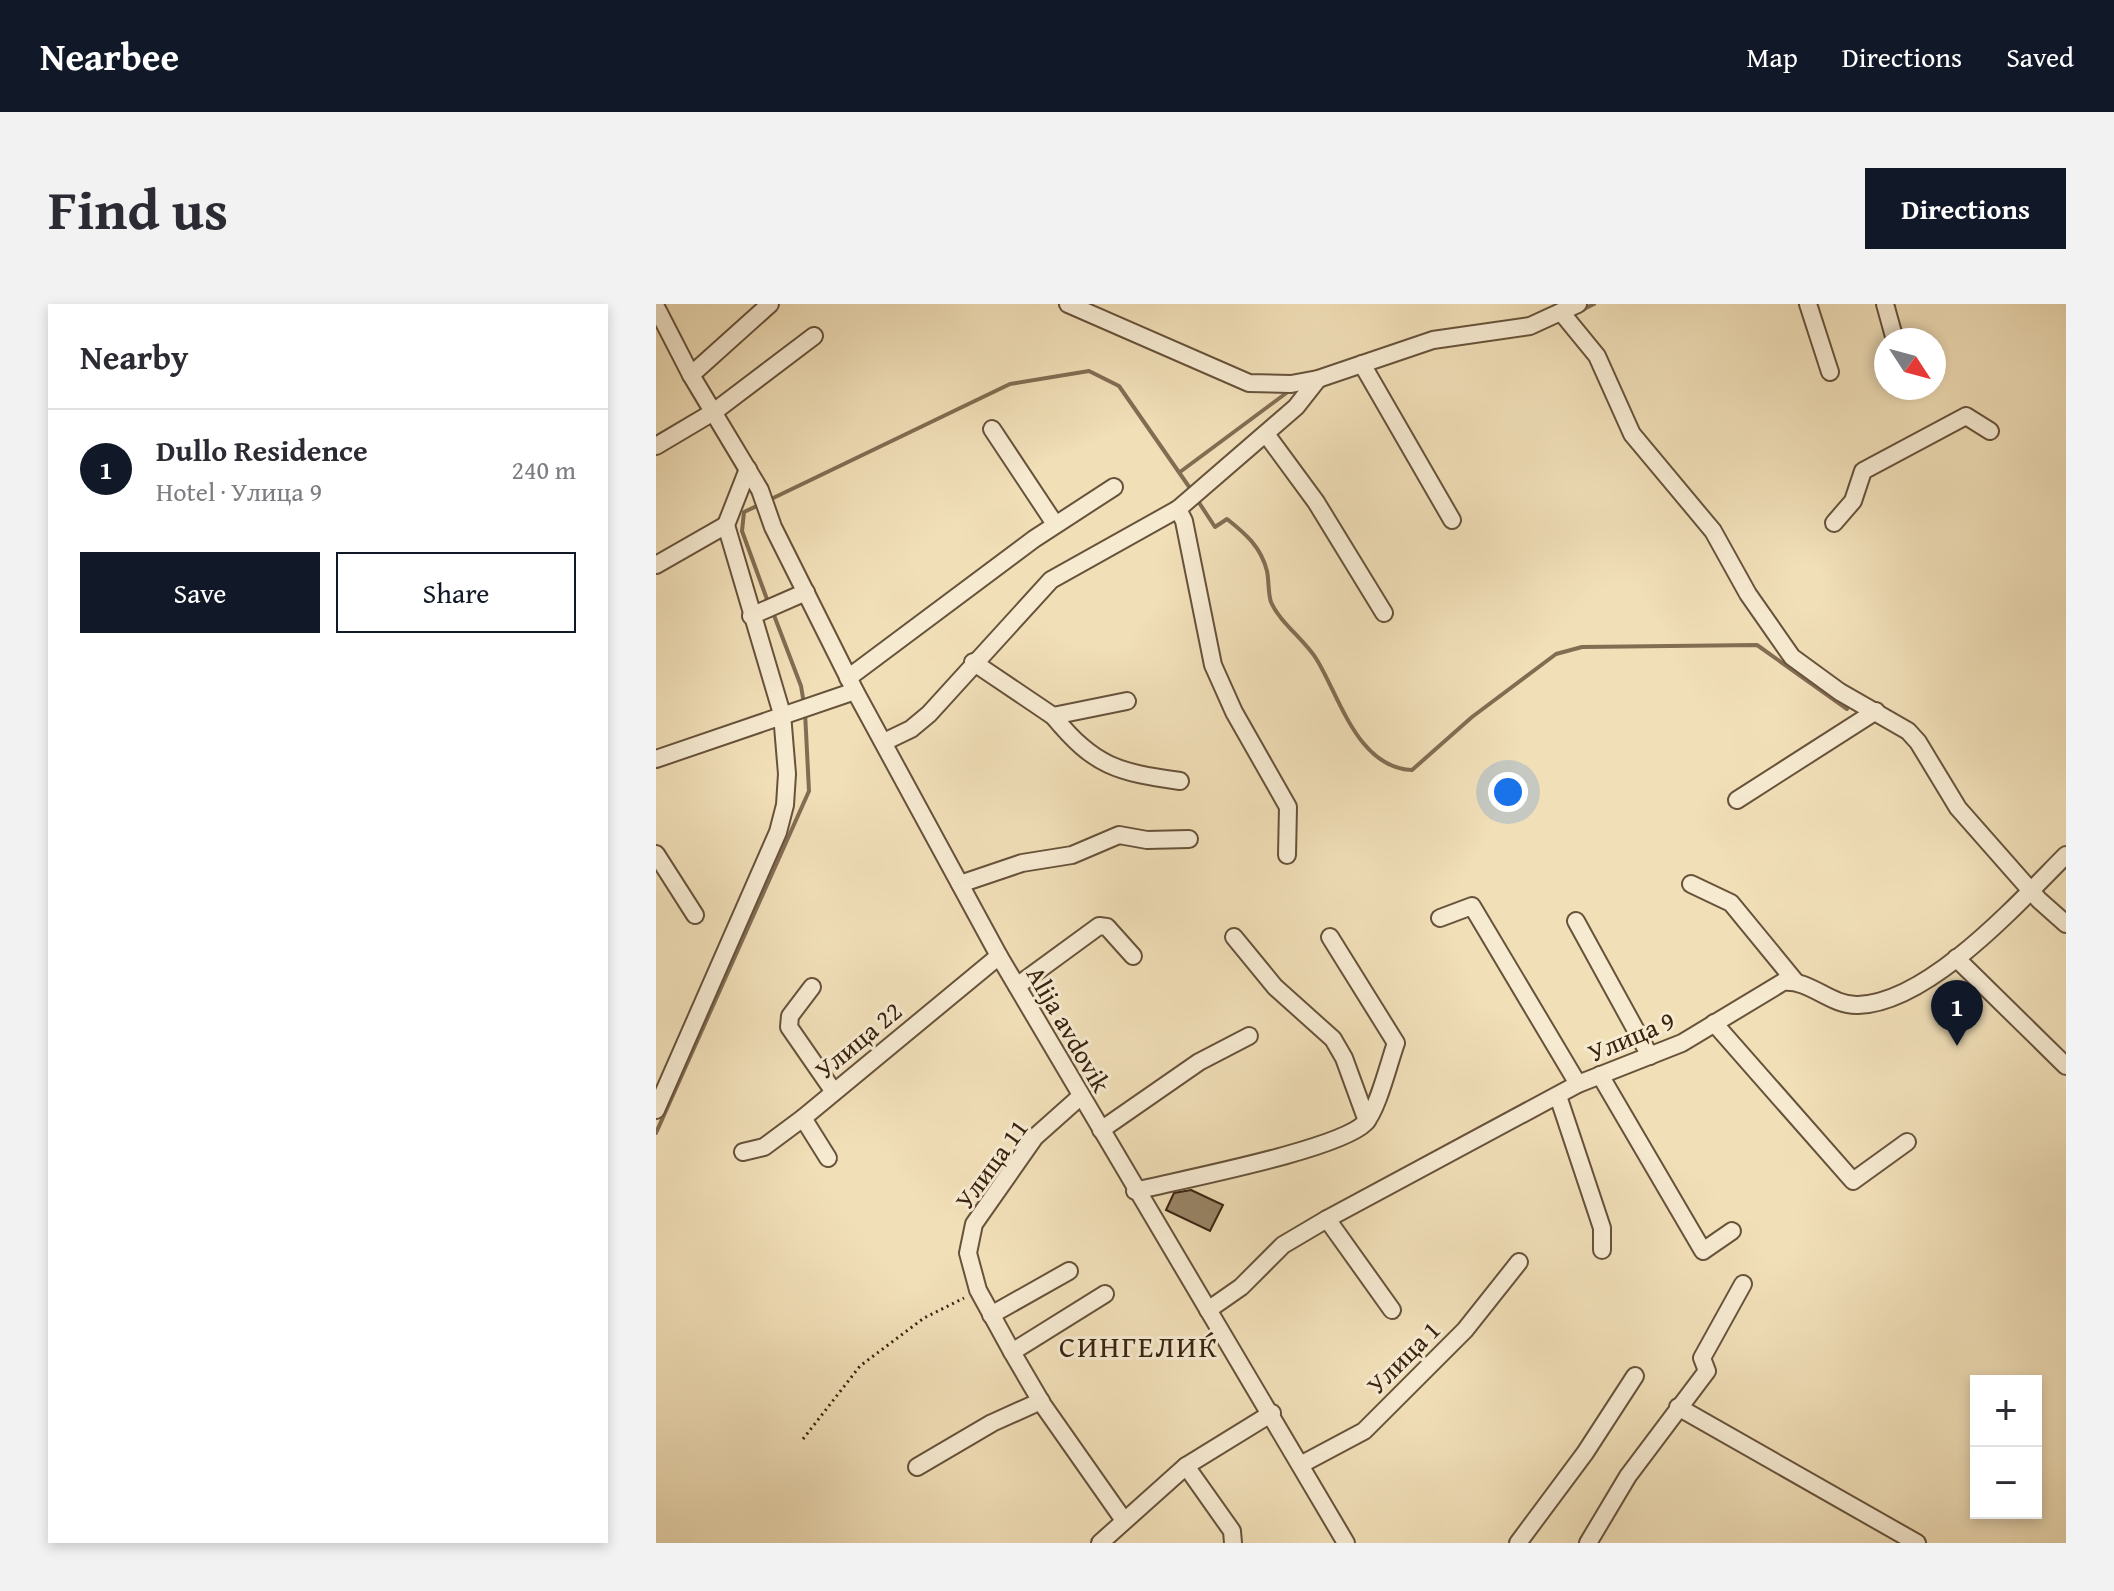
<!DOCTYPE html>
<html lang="en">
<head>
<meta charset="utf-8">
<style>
	body { margin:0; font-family:"Gentium Book Plus",serif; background:#f2f2f3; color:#2b2b33 }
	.controls { position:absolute; right:24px; bottom:24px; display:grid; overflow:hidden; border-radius:0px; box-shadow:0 4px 12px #0003 }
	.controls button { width:72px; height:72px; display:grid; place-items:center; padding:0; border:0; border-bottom:2px solid #e1e1e2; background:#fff; color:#2b2b33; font:40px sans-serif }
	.compass { position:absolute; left:1218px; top:24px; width:72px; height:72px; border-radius:50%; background:#fff; box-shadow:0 4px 12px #0003; rotate:126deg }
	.you { position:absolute; left:852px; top:488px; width:28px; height:28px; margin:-20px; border:6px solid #fff; border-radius:50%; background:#1a73e8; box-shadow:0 0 0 12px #1a73e833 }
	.badge { display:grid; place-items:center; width:52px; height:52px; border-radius:50%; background:#111827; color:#fff; font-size:26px; font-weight:700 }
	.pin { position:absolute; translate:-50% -66px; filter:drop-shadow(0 2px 4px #0008) }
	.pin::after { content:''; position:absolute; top:42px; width:28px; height:24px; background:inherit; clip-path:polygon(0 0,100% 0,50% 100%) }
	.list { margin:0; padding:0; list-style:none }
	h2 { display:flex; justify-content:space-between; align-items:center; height:104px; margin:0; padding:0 32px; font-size:34px }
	h2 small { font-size:26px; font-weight:400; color:#7c7c81 }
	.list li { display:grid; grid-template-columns:52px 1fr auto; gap:24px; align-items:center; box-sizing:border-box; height:120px; padding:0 32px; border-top:2px solid #e1e1e2 }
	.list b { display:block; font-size:30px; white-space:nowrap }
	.list p { margin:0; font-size:26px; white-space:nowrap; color:#7c7c81 }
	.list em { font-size:26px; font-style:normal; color:#7c7c81 }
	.actions { display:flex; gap:16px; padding:24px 32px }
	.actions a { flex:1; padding:18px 0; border:2px solid #111827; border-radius:0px; text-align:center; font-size:28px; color:#111827 }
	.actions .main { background:#111827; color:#fff }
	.map { position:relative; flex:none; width:1410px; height:1239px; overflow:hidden; border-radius:0px }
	header { display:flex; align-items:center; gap:48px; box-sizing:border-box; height:112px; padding:0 40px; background:#111827; color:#fff }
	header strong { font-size:38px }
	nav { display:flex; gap:44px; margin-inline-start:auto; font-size:28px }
	.intro { display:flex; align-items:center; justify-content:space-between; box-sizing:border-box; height:192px; padding:0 48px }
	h1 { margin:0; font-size:56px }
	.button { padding:20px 36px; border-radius:0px; background:#111827; color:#fff; font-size:28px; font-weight:700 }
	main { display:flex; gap:48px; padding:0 48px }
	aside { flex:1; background:#fff; border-radius:0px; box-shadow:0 4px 12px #0003 }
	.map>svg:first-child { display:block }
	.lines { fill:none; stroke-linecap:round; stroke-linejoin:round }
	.stream { stroke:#826d53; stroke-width:4 }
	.building { fill:#998567; stroke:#392310; stroke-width:2 }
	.minor-casing { stroke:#67523a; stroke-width:20 }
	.path { stroke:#392310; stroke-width:3; stroke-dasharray:2 4; stroke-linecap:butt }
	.minor { stroke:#f6ead1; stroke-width:16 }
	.labels { text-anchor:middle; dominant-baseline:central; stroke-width:6; stroke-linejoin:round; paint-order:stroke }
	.street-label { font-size:26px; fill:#392310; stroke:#f6ead1 }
	.quarter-label { font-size:30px; letter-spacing:2px; fill:#392310; stroke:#f6ead1 }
</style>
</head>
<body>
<header>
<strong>Nearbee</strong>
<nav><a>Map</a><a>Directions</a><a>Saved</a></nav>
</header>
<div class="intro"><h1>Find us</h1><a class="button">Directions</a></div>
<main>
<aside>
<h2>Nearby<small></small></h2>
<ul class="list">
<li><span class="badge">1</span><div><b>Dullo Residence</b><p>Hotel · Улица 9</p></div><em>240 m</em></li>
</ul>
<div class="actions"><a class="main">Save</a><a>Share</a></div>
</aside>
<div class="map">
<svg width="1410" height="1239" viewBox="0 0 1410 1239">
	<rect width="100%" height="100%" fill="#f1dfb8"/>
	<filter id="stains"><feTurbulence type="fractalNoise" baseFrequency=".0025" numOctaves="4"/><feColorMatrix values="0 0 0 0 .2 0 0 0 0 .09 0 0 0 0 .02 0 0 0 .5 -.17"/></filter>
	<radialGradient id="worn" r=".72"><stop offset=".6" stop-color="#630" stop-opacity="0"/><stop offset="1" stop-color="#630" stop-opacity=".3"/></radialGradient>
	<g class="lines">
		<g class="stream">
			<polyline points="926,6 938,0"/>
			<polyline points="524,168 633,87"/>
			<path d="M540,194L559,223L571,215C590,230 605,243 611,267C613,277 612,289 615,298C624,319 649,336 661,356C684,394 702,464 756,466L816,413L900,350L926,343L1101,341L1191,405"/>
			<polyline points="111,197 354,80 433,67 463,82 536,187"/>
			<polyline points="103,201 88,208 86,227 112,298"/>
			<polyline points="116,306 145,382 148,400"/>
			<polyline points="0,829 153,487 149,408"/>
		</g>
	</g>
	<polygon class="building" points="535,886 567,901 554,927 510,906 518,889"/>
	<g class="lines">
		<g class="minor-casing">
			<g id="minor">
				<polyline points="412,0 593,79 635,80 662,75 777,36 874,22 922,0"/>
				<polyline points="1152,0 1174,68"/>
				<polyline points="1229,0 1239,36"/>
				<polyline points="0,3 35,71 104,186 117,223 199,387 343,652 690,1239"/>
				<polyline points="905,8 941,52 976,130 1057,227 1092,290 1136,353 1184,388 1252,427 1262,438 1302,504 1383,596 1410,620"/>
				<polyline points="706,60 796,216"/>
				<polyline points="35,71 114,0"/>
				<polyline points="336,125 399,220"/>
				<polyline points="610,130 660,198 728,309"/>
				<polyline points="0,142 59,107 158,32"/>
				<polyline points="522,205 528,217 557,361 578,408 632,503 631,551"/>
				<polyline points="1178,219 1197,197 1207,167 1310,112 1334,127"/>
				<polyline points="0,261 70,221"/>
				<polyline points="95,312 150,288"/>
				<polyline points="317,358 397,412 471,397"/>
				<polyline points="192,374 378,235 458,183"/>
				<path d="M397,412C439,463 461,468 524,477"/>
				<polyline points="228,438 255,425 273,410 395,276 522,205 640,103 662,75"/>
				<polyline points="0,455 199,387"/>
				<polyline points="1081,496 1220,407"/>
				<polyline points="0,550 39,611"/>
				<polyline points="304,580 366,559 416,551 463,531 491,536 533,535"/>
				<polyline points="1035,580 1075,599 1139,677"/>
				<polyline points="784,614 816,602 922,780"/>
				<polyline points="920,617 994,752"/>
				<polyline points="578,633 619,683 677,735 688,754 711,817"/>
				<polyline points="1300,654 1410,762"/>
				<polyline points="361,682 443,622 451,623 477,652"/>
				<polyline points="156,683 134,712 133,723 178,788"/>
				<polyline points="1058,719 1197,877 1251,838"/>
				<polyline points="944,771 1047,947 1076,927"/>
				<polyline points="425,792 379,833 318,920 312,949 322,986 356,1048 387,1101 467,1215"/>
				<polyline points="902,792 946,924 946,946"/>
				<polyline points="0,806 122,528 129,501 131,470 126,410 70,221 92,165"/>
				<polyline points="147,814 172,854"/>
				<polyline points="445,826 543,758 593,732"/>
				<polyline points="87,848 108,843 147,814 343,652"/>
				<path d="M479,887C523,876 682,846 709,819C722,805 733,758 740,739L674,633"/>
				<polyline points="671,915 736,1006"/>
				<path d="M552,1006L585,983L627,941L671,915L922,780L1026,739L1127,678C1154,675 1174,702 1202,701C1273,699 1363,598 1410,551"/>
				<polyline points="335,1011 413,967"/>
				<polyline points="356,1048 449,990"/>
				<polyline points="1022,1103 1261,1239"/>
				<polyline points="646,1160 708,1127 809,1026 863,958"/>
				<polyline points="530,1162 576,1227 577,1239"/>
				<polyline points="261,1163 336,1119 385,1097"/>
				<polyline points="444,1239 530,1162 616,1109"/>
				<polyline points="862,1239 929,1149 979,1072"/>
				<polyline points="932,1239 972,1172 1051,1067 1046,1054 1087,980"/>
			</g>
		</g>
		<polyline class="path" points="147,1135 204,1062 268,1014 308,994"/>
		<use href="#minor" class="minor"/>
	</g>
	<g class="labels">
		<g class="street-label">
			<text transform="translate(413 725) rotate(60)">Alija avdovik</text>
			<text transform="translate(975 732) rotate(-23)">Улица 9</text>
			<text transform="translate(202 736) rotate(-40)">Улица 22</text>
			<text transform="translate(335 860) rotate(-54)">Улица 11</text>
			<text transform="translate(747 1053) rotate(-45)">Улица 1</text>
		</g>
		<g class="quarter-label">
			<text x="483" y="1042">СИНГЕЛИЌ</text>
		</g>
	</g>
	<rect width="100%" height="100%" filter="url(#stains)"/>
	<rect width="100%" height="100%" fill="url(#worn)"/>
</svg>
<div class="controls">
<button>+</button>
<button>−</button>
</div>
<svg class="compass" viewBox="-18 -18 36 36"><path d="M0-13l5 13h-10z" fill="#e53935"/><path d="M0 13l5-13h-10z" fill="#7c7c81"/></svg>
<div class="you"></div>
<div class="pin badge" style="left:1301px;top:742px">1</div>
</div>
</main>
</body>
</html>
